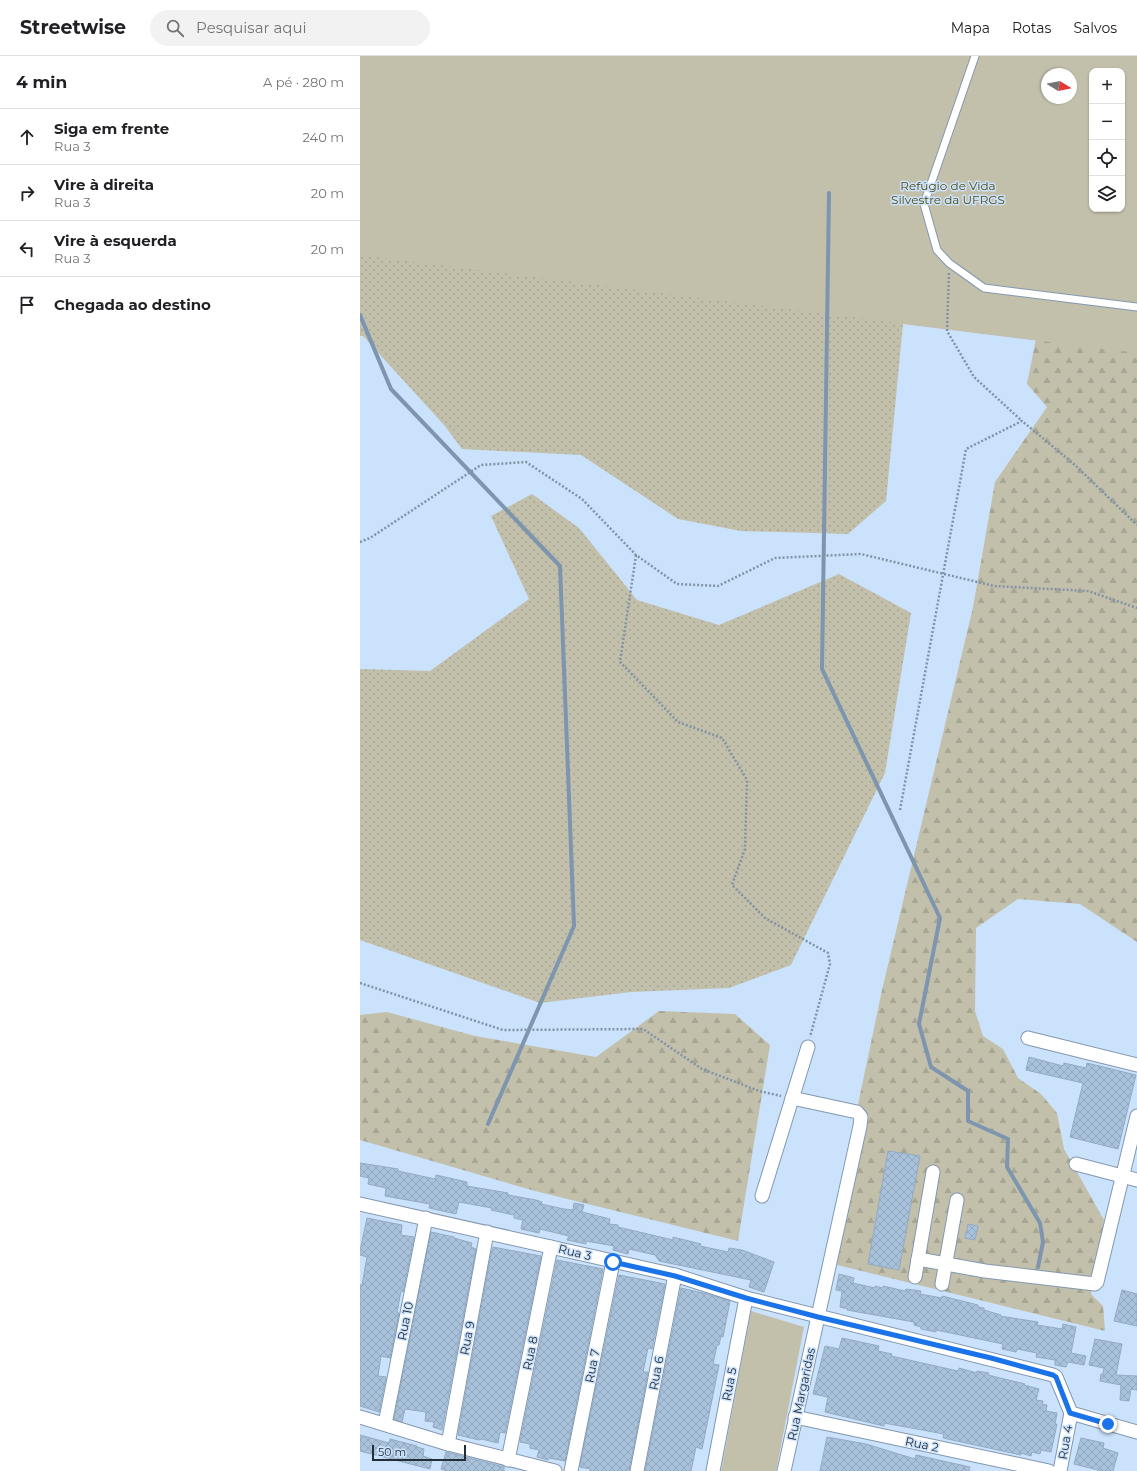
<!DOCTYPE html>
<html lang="pt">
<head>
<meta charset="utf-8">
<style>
	body { margin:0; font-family:Montserrat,sans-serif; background:#f2f2f2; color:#202124 }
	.controls { position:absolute; right:12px; top:12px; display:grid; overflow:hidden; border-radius:8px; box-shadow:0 1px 3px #0004 }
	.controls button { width:36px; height:36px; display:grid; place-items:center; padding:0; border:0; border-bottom:1px solid #e0e0e0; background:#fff; color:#202124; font:20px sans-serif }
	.compass { position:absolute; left:681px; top:12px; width:36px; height:36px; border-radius:50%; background:#fff; box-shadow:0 1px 3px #0004; rotate:100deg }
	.scale { position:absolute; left:12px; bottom:10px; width:94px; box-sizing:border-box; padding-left:4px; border:2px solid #252d37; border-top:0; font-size:11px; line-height:14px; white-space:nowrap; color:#252d37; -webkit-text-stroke:3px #cbe2fc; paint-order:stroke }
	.stop { position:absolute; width:12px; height:12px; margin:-9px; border:3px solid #1a73e8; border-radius:50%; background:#fff }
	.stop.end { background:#1a73e8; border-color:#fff; box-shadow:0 1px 4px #0008 }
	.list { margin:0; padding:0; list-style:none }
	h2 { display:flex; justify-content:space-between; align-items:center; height:52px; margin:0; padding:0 16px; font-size:17px }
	h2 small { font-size:13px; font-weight:400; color:#757577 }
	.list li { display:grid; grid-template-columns:26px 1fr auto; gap:12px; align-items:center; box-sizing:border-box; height:56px; padding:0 16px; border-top:1px solid #e0e0e0 }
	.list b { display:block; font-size:15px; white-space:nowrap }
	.list p { margin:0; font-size:13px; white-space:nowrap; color:#757577 }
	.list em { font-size:13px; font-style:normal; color:#757577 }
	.icon { flex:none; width:22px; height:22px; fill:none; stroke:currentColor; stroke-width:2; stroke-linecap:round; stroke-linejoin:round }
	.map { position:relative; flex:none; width:777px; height:1415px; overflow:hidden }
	header { display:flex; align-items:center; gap:24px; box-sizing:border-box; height:56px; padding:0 20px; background:#fff; border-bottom:1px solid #e0e0e0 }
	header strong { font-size:19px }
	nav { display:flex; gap:22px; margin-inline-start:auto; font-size:14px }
	.search { width:280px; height:36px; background:#f2f2f2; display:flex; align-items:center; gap:10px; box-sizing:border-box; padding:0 14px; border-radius:22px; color:#757577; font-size:15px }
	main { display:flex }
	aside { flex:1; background:#fff }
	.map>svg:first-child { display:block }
	.grass { fill:url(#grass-dots); fill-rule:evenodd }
	.forest { fill:url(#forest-firs) }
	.park { fill:#c2c0ab; fill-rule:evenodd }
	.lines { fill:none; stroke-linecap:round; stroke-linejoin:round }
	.stream { stroke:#7d95ae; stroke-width:4 }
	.building { fill:url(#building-cross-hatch); stroke:#94aac3 }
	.lane-casing { stroke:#8298b0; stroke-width:9 }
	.street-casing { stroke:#8298b0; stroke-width:15 }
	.path { stroke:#8292a5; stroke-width:2.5; stroke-dasharray:2 2; stroke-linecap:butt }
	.lane { stroke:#fff; stroke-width:7 }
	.street { stroke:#fff; stroke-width:13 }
	.route { stroke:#1a73e8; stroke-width:5 }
	.labels { text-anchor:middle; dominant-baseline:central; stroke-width:3; stroke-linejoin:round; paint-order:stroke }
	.park-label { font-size:12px; fill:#504a0f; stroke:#cbe2fc }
	.street-label { font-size:12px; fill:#252d37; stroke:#cbe2fc }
</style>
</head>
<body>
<header>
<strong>Streetwise</strong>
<div class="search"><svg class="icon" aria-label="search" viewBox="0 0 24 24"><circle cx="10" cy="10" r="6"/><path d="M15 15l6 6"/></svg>Pesquisar aqui</div>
<nav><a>Mapa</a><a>Rotas</a><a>Salvos</a></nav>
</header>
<main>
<aside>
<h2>4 min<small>A pé · 280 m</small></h2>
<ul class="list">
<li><svg class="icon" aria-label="ahead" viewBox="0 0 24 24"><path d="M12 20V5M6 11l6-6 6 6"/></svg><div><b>Siga em frente</b><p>Rua 3</p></div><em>240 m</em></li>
<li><svg class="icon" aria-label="right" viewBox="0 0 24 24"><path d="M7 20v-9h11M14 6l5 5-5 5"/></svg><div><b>Vire à direita</b><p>Rua 3</p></div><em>20 m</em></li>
<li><svg class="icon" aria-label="left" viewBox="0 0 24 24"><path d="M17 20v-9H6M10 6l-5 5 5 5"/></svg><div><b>Vire à esquerda</b><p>Rua 3</p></div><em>20 m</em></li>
<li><svg class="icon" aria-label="arrive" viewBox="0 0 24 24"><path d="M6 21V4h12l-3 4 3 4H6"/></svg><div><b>Chegada ao destino</b></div></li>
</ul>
</aside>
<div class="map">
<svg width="777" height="1415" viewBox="0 0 777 1415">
	<defs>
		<pattern id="grass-dots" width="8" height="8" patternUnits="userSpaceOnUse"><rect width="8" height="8" fill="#c2c0ab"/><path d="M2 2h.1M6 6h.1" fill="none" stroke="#a7a594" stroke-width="1.8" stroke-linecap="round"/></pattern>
		<pattern id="forest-firs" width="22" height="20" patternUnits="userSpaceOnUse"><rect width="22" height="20" fill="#c2c0ab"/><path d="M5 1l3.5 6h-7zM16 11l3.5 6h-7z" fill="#a7a594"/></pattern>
		<pattern id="building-cross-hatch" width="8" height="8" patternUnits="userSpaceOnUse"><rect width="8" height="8" fill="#a9c2dc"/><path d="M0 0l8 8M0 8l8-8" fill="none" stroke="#91a7bd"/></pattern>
	</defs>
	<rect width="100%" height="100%" fill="#cbe2fc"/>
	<g class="grass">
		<path d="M0,0H777V297L543,268L526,445L488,478L381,475L318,463L221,399L102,393L84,369L3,280H0ZM732,15H762V153H732ZM687,18H711V42H687Z"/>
		<polygon points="172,438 219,472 277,544 359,569 479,518 551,557 525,717 431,909 369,932 271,936 180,947 0,884 0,613 70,615 169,543 131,460"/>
	</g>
	<g class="forest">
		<polygon points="679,267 777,275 777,886 720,848 658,843 616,872 615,955 623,980 643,993 658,1022 681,1038 697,1057 704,1093 744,1164 731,1238 743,1250 745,1275 465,1206 522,934 613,551 635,426 687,351 667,328"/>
		<polygon points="299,955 375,958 410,989 378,1185 175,1135 0,1084 0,959 27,956 115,980 236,1001"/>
	</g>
	<g class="park">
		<path d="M0,0H777V297L0,199ZM732,15H762V153H732ZM687,18H711V42H687Z"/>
		<polygon points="391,1255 444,1271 416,1415 361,1415"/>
	</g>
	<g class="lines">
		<g class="stream">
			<polyline points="469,137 462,613 580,862 559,968 571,1011 608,1035 608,1065 648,1083 647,1111 680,1167 683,1186 678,1211"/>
			<polyline points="0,259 31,333 200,510 214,870 128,1068"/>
		</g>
	</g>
	<g class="building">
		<polygon points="669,1001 703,1010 704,1007 726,1012 727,1007 776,1019 758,1093 710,1081 723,1027 666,1014"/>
		<polygon points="528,1095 560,1100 539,1214 508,1208"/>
		<polygon points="0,1107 38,1113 38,1115 75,1123 76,1119 107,1126 107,1130 148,1137 148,1139 176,1144 182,1146 181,1148 204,1153 213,1154 214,1147 224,1149 222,1156 250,1163 249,1168 258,1169 258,1171 313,1184 313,1181 341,1188 340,1190 368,1196 369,1192 382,1194 414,1206 404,1236 389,1231 391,1224 299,1205 295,1199 269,1193 268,1198 253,1194 254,1190 226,1185 226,1188 207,1184 209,1180 180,1173 179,1177 161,1173 163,1164 154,1162 154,1159 131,1154 132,1152 99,1146 96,1158 69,1152 70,1148 25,1140 26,1132 8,1128 9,1122 0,1120"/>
		<polygon points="7,1162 42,1169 41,1179 54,1181 43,1236 41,1235 37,1256 39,1257 30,1302 21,1300 18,1320 26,1321 19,1356 0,1350 0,1229 2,1229 7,1201 0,1199 0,1195"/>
		<polygon points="608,1168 618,1170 615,1184 605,1182"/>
		<polygon points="71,1176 94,1181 94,1182 112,1187 111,1191 116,1193 82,1374 73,1371 74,1366 65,1365 66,1356 45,1353 42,1366 34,1363"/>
		<polygon points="133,1191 181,1200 145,1377 140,1376 138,1387 121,1383 119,1384 98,1379 131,1198"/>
		<polygon points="197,1204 243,1213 205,1405 189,1402 188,1404 177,1401 179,1394 170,1392 170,1388 160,1386"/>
		<polygon points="479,1218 494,1222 493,1227 515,1232 515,1230 523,1232 523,1230 545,1235 546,1233 561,1235 560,1238 582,1242 582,1240 618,1249 618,1251 624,1252 624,1254 641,1259 640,1260 678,1266 677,1269 702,1273 703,1268 716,1271 711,1297 726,1300 724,1309 708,1306 706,1311 695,1309 695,1304 676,1301 677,1297 657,1293 656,1296 642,1293 643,1288 576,1274 576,1276 561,1273 561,1271 554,1269 554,1266 487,1254 488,1253 480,1251 482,1235 476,1234"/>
		<polygon points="259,1219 305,1228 292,1293 288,1292 283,1316 288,1316 269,1415 230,1415 230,1413 220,1411 220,1409"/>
		<polygon points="321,1232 347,1238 370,1245 363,1281 361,1280 359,1289 357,1289 353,1308 359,1309 357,1319 342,1393 336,1391 331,1415 285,1415"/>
		<polygon points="762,1234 777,1238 777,1270 754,1265"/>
		<polygon points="482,1282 519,1290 518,1295 532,1298 531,1300 598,1315 599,1312 617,1317 617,1315 629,1317 628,1319 665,1328 664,1329 679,1333 676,1344 683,1345 682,1348 687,1349 686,1355 697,1357 695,1368 697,1368 691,1396 681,1394 680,1398 672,1396 671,1400 661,1397 661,1399 583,1382 584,1378 524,1367 524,1370 465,1356 468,1341 453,1338 465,1290 479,1293"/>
		<polygon points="735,1283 762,1288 756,1319 777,1320 777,1334 771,1333 769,1345 760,1344 761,1329 740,1325 741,1318 743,1318 744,1312 729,1309"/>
		<polygon points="0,1379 29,1387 30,1383 57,1390 57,1391 64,1393 63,1400 72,1403 70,1413 0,1395"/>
		<polygon points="467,1381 506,1388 555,1403 556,1399 610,1411 609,1415 460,1415"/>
		<polygon points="721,1382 744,1387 743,1392 758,1397 753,1415 742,1415 714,1408"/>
		<polygon points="86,1396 144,1411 144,1415 87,1415 81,1413"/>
	</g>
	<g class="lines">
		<g class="lane-casing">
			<polyline id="lane" points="615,0 564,148 577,194 589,207 624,232 777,251"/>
		</g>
		<g class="street-casing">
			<g id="street">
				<polyline points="668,982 777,1009"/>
				<polyline points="716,1108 777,1124"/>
				<polyline points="402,1140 448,991"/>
				<polyline points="0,1148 315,1219 386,1242 693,1319 696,1321 711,1357 777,1376"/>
				<polyline points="558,1203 625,1215 735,1228 737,1226 777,1060"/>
				<polyline points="555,1221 573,1116"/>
				<polyline points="582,1228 597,1144"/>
				<polyline points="0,1361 88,1388 195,1415"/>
				<polyline points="435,1361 689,1415"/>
				<polyline points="25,1368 66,1162"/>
				<polyline points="88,1388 127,1176"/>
				<polyline points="148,1404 191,1191"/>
				<polyline points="211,1415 253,1206"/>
				<polyline points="277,1415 315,1219"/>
				<polyline points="353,1415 386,1242"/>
				<polyline points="424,1415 500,1070 501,1061 497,1056 432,1042"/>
				<polyline points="700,1415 711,1357"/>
			</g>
		</g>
		<g class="path">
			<polyline points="589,217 587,275 614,321 662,365"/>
			<polyline points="0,486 10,482 121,409 166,406 222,443 276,499 317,528 358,530 415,502 501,498 634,530 728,535 777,552"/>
			<polyline points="276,499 260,606 318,666 362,682 387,724 385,793 372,829 405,862 468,897 470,908 450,981"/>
			<polyline points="540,754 606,393 662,365 715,409 777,469"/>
			<polyline points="0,927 143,974 283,973 342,1013 399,1035 421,1040"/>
		</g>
		<use href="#lane" class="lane"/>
		<use href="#street" class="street"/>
	</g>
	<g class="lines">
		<polyline class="route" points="253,1206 315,1220 386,1242 458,1261 631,1302 693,1319 696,1321 710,1357 748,1368"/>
	</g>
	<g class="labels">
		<g class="park-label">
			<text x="588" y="129">Refúgio de Vida<tspan x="588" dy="14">Silvestre da UFRGS</tspan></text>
		</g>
		<g class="street-label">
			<text transform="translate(215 1196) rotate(14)">Rua 3</text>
			<text transform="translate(45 1265) rotate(-79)">Rua 10</text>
			<text transform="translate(107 1282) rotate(-79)">Rua 9</text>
			<text transform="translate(170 1297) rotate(-79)">Rua 8</text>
			<text transform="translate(232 1310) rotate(-79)">Rua 7</text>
			<text transform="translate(296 1317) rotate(-79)">Rua 6</text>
			<text transform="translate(369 1328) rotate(-79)">Rua 5</text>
			<text transform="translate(441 1338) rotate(-78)">Rua Margaridas</text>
			<text transform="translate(705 1386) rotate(-80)">Rua 4</text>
			<text transform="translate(562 1388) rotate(12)">Rua 2</text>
		</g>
	</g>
</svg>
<div class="controls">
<button>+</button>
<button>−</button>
<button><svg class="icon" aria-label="locate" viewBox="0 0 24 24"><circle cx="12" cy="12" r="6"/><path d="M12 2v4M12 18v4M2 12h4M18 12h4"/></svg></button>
<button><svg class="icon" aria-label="layers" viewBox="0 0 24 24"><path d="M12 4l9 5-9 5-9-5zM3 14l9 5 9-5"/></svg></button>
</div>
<svg class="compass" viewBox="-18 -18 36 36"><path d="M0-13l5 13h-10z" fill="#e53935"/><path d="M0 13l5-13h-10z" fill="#757577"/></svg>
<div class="scale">50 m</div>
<div class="stop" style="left:253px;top:1206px"></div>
<div class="stop end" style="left:748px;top:1368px"></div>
</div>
</main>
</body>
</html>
